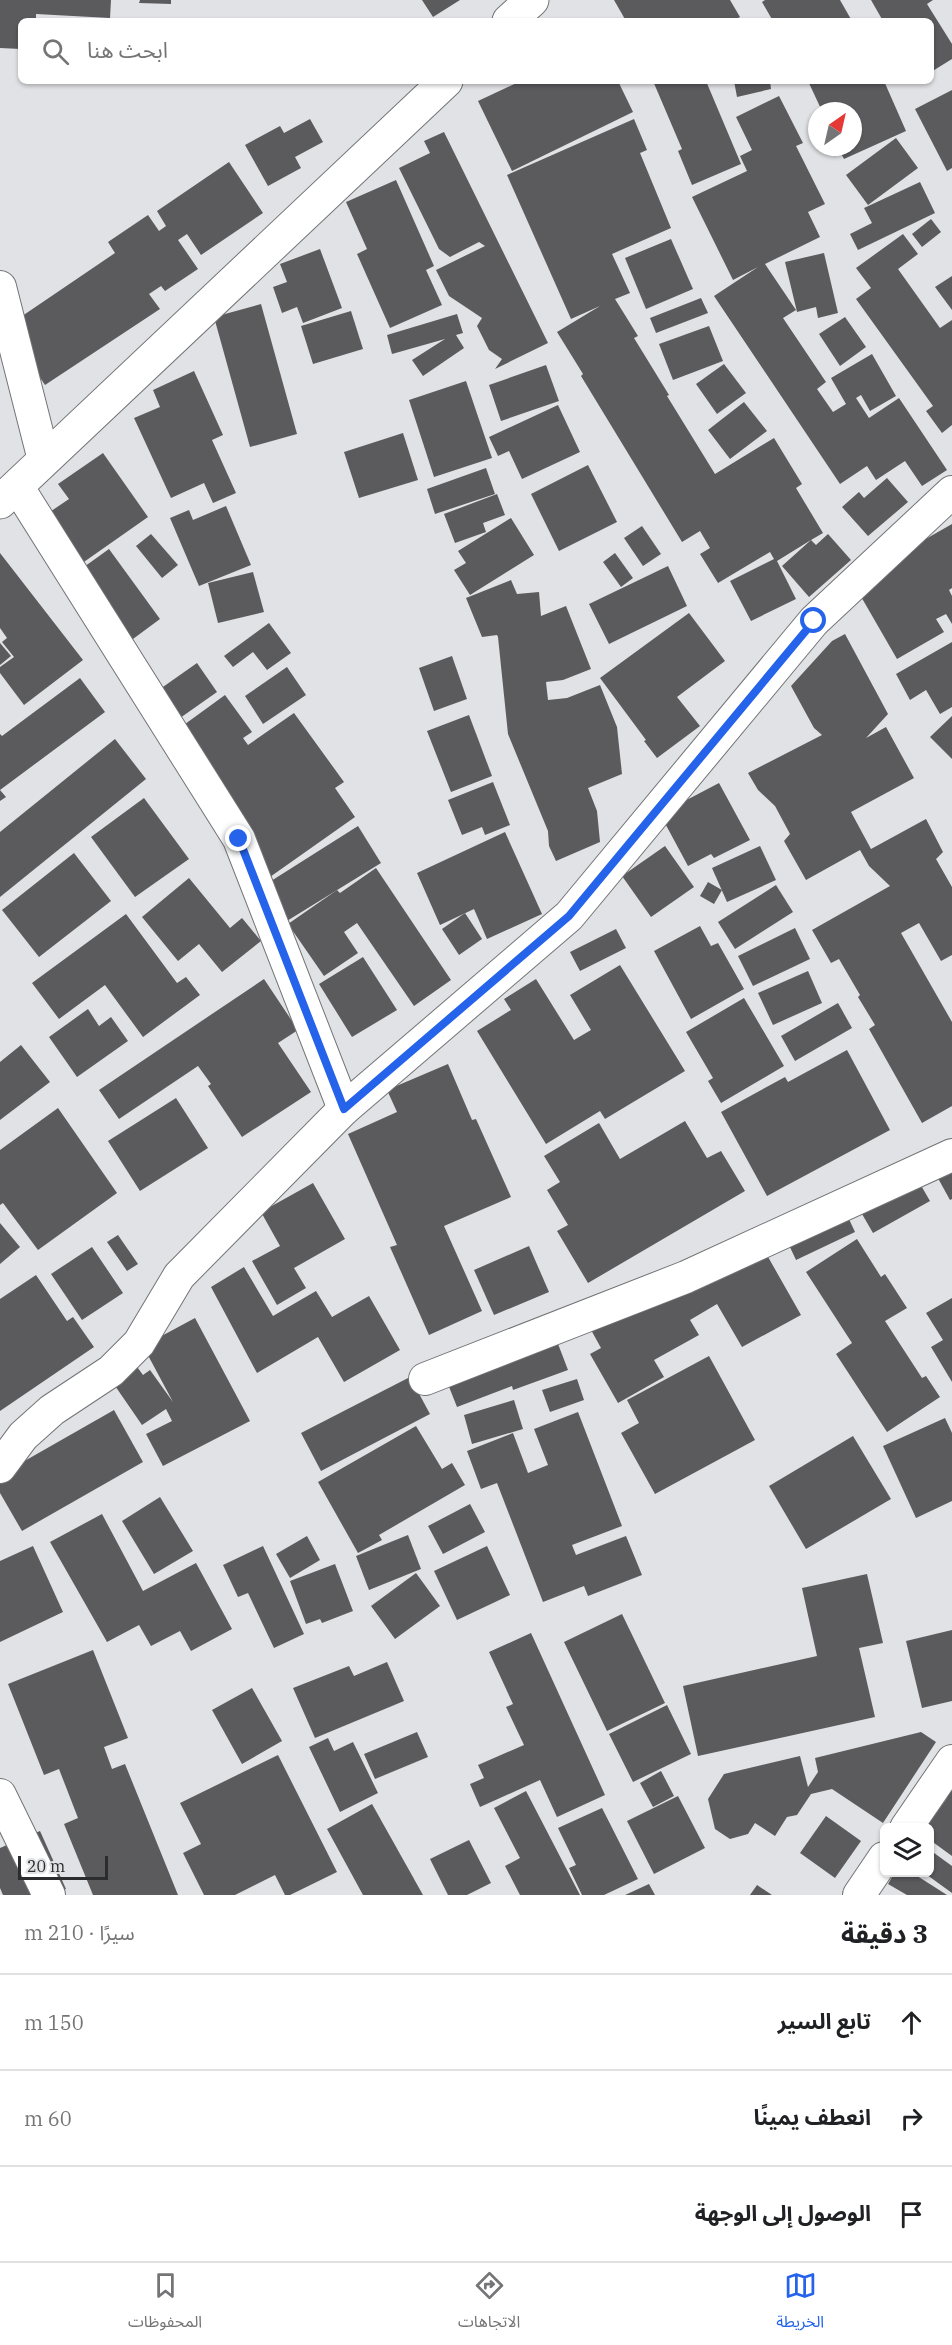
<!DOCTYPE html>
<html lang="ar">
<head>
<meta charset="utf-8">
<style>
	body { margin:0; font-family:"IBM Plex Serif","Noto Sans Arabic",serif; background:#f6f6f6; color:#202124; direction:rtl }
	.controls { position:absolute; right:18px; bottom:18px; display:grid; overflow:hidden; border-radius:9px; box-shadow:0 2px 4px #0004 }
	.controls button { width:54px; height:54px; display:grid; place-items:center; padding:0; border:0; border-bottom:2px solid #e0e0e0; background:#fff; color:#202124; font:30px sans-serif }
	.compass { position:absolute; left:808px; top:102px; width:54px; height:54px; border-radius:50%; background:#fff; box-shadow:0 2px 4px #0004; rotate:34deg }
	.scale { position:absolute; left:18px; bottom:15px; width:90px; box-sizing:border-box; padding-left:6px; border:3px solid #2b2c2d; border-top:0; font-size:16px; line-height:21px; white-space:nowrap; color:#2b2c2d; -webkit-text-stroke:4px #e1e2e5; paint-order:stroke }
	.stop { position:absolute; width:18px; height:18px; margin:-14px; border:4px solid #2563eb; border-radius:50%; background:#fff }
	.stop.end { background:#2563eb; border-color:#fff; box-shadow:0 2px 6px #0008 }
	.list { margin:0; padding:0; list-style:none }
	h2 { display:flex; justify-content:space-between; align-items:center; height:78px; margin:0; padding:0 24px; font-size:26px }
	h2 small { font-size:20px; font-weight:400; color:#757577 }
	.list li { display:grid; grid-template-columns:39px 1fr auto; gap:18px; align-items:center; box-sizing:border-box; height:96px; padding:0 24px; border-top:2px solid #e0e0e0 }
	.list b { display:block; font-size:22px; white-space:nowrap }
	.list em { font-size:20px; font-style:normal; color:#757577 }
	.icon { flex:none; width:33px; height:33px; fill:none; stroke:currentColor; stroke-width:2; stroke-linecap:round; stroke-linejoin:round }
	.map { position:relative; flex:none; width:952px; height:1895px; overflow:hidden; direction:ltr }
	.search { position:absolute; background:#fff; box-shadow:0 2px 4px #0004; left:18px; right:18px; top:18px; height:66px; display:flex; align-items:center; gap:15px; box-sizing:border-box; padding:0 21px; border-radius:9px; color:#757577; font-size:22px }
	.sheet { height:366px; background:#fff }
	nav { display:flex; justify-content:space-around; align-items:center; box-sizing:border-box; height:84px; border-top:2px solid #e0e0e0; background:#fff; font-size:16px; color:#757577 }
	nav a { display:grid; justify-items:center; gap:3px }
	nav .on { color:#2563eb }
	.map>svg:first-child { display:block }
	.building { fill:#5b5b5e }
	.lines { fill:none; stroke-linecap:round; stroke-linejoin:round }
	.minor-casing { stroke:#727476; stroke-width:34 }
	.tertiary-casing { stroke:#727476; stroke-width:35 }
	.minor { stroke:#fff; stroke-width:32 }
	.tertiary { stroke:#fff; stroke-width:33 }
	.route { stroke:#2563eb; stroke-width:8 }
</style>
</head>
<body>
<div class="map">
<svg width="952" height="1895" viewBox="0 0 952 1895">
	<rect width="100%" height="100%" fill="#e1e2e5"/>
	<g class="building">
		<polygon points="0,0 111,0 110,18 36,14 36,21 21,21 21,49 0,48"/>
		<polygon points="140,0 171,0 171,4 139,3"/>
		<polygon points="422,0 460,0 433,17"/>
		<polygon points="614,0 730,0 740,17 733,21 626,21"/>
		<polygon points="765,0 840,0 852,21 773,21 762,2"/>
		<polygon points="871,0 933,0 927,4 952,44 952,59 931,72 931,21 883,21"/>
		<polygon points="521,81 618,81 633,112 512,171 478,101"/>
		<polygon points="653,81 706,81 741,164 692,185 678,151 682,149"/>
		<polygon points="734,81 770,81 771,89 737,97"/>
		<polygon points="808,81 884,81 906,131 844,159 838,147 853,147 853,111 822,111"/>
		<polygon points="952,90 952,168 947,171 915,109"/>
		<polygon points="779,96 803,143 796,146 825,204 808,212 820,237 765,264 796,310 783,318 826,382 817,389 833,412 846,404 831,378 872,354 896,396 870,411 861,395 856,398 869,418 899,398 947,470 922,486 905,461 876,480 867,466 840,484 714,296 758,267 733,280 692,197 747,171 740,156 752,150 736,117"/>
		<polygon points="310,119 323,142 295,157 301,168 268,186 245,145 280,126 284,133"/>
		<polygon points="634,119 647,150 640,153 671,228 612,254 630,293 615,299 638,336 634,338 669,395 667,396 715,474 774,438 802,484 796,488 823,533 811,540 816,545 828,534 851,560 809,597 782,566 811,540 777,561 796,599 751,621 730,581 774,559 770,552 718,583 700,554 710,548 700,531 682,542 581,376 583,374 557,332 600,306 571,319 507,175"/>
		<polygon points="444,132 548,343 495,369 502,359 489,350 477,326 482,318 449,296 436,270 485,246 479,242 450,257 439,249 399,168 430,153 424,141"/>
		<polygon points="896,138 918,168 868,205 846,175"/>
		<polygon points="229,162 263,213 201,255 187,234 178,240 198,269 165,291 161,286 149,294 160,309 45,385 6,327 115,253 108,242 148,215 159,231 166,226 157,211"/>
		<polygon points="396,180 434,266 426,270 442,305 390,328 357,254 367,249 346,202"/>
		<polygon points="920,182 935,213 858,250 850,234 872,223 864,208"/>
		<polygon points="931,219 941,232 922,247 912,234"/>
		<polygon points="903,234 918,254 898,269 940,328 952,320 952,425 942,433 926,411 933,406 856,299 871,288 856,268"/>
		<polygon points="671,239 693,289 646,309 625,258"/>
		<polygon points="320,249 342,308 303,323 297,307 282,313 273,287 287,282 280,264"/>
		<polygon points="824,253 838,313 818,318 816,307 797,312 785,262"/>
		<polygon points="952,276 952,310 935,287"/>
		<polygon points="701,298 708,313 656,333 650,318"/>
		<polygon points="261,304 297,434 250,447 214,317"/>
		<polygon points="351,311 363,349 313,364 301,326"/>
		<polygon points="457,314 463,333 456,335 464,348 423,376 412,360 445,339 392,354 387,335"/>
		<polygon points="845,317 866,347 840,366 819,334"/>
		<polygon points="709,326 723,361 673,380 659,344"/>
		<polygon points="724,364 746,393 717,414 696,384"/>
		<polygon points="546,365 559,401 501,421 489,385"/>
		<polygon points="194,371 223,435 212,440 236,493 213,503 204,483 171,498 134,418 160,407 153,390"/>
		<polygon points="466,381 492,458 434,477 409,400"/>
		<polygon points="744,402 767,431 730,459 708,430"/>
		<polygon points="558,405 580,452 522,479 509,451 498,456 489,437"/>
		<polygon points="403,433 418,480 359,498 344,452"/>
		<polygon points="103,453 148,517 81,564 35,522 69,499 58,484"/>
		<polygon points="588,465 617,522 559,551 531,494"/>
		<polygon points="486,468 495,494 435,514 427,489"/>
		<polygon points="887,478 908,502 868,536 842,507 859,492 864,498"/>
		<polygon points="497,494 505,515 483,523 486,532 455,543 444,514"/>
		<polygon points="226,506 251,565 199,586 170,518 189,510 193,520"/>
		<polygon points="511,518 534,555 470,595 454,570 466,563 458,551"/>
		<polygon points="952,524 952,588 949,590 952,596 952,624 946,614 936,619 944,632 897,659 852,581"/>
		<polygon points="642,526 661,554 643,566 624,538"/>
		<polygon points="151,534 178,565 162,578 136,546"/>
		<polygon points="109,549 160,619 114,653 63,582"/>
		<polygon points="0,553 83,660 24,705 0,673 0,667 14,657 2,642 7,638 0,628"/>
		<polygon points="615,553 633,578 621,587 603,562"/>
		<polygon points="668,566 687,606 609,644 589,604"/>
		<polygon points="253,572 264,612 218,623 208,583"/>
		<polygon points="511,580 517,594 539,592 541,616 566,606 591,669 563,680 546,682 548,700 567,698 600,685 617,727 622,774 588,788 597,811 600,842 556,861 549,846 548,831 508,734 498,637 497,635 482,637 466,598"/>
		<polygon points="689,613 725,661 677,697 700,726 657,758 644,741 646,740 600,678"/>
		<polygon points="269,623 291,653 267,670 253,652 233,667 224,656"/>
		<polygon points="845,634 888,714 866,738 886,727 914,778 851,812 871,849 926,819 943,852 936,859 952,887 952,955 941,961 919,923 901,933 952,1022 952,1106 922,1123 869,1029 875,1025 858,997 860,995 839,959 831,963 812,930 890,886 869,866 860,850 806,880 784,841 790,834 775,806 758,790 748,773 822,735 814,728 791,686 832,641"/>
		<polygon points="952,642 952,707 940,714 926,690 910,700 896,674"/>
		<polygon points="0,643 11,656 0,665"/>
		<polygon points="452,656 467,699 434,711 419,668"/>
		<polygon points="197,663 217,692 163,730 143,701"/>
		<polygon points="287,667 306,695 263,724 245,696"/>
		<polygon points="80,678 105,712 0,790 6,797 0,801 0,734 2,736"/>
		<polygon points="225,695 252,732 243,738 248,745 294,713 344,782 335,788 355,817 260,884 159,743"/>
		<polygon points="469,715 492,776 451,792 427,731"/>
		<polygon points="952,716 952,759 930,737"/>
		<polygon points="115,739 146,779 0,897 0,832"/>
		<polygon points="493,782 510,825 485,835 482,827 462,835 448,800"/>
		<polygon points="719,783 750,840 714,858 711,854 688,866 660,814"/>
		<polygon points="144,798 189,859 135,897 91,837"/>
		<polygon points="358,826 381,863 282,924 260,888"/>
		<polygon points="505,832 542,914 487,939 474,909 440,925 417,873"/>
		<polygon points="665,846 694,887 651,917 622,876"/>
		<polygon points="760,846 776,880 727,902 712,868"/>
		<polygon points="74,853 111,901 39,957 2,910"/>
		<polygon points="376,868 451,980 414,1006 357,923 344,932 358,953 324,976 288,924 337,890 340,893"/>
		<polygon points="189,878 230,928 242,918 261,941 222,972 199,944 178,961 142,917"/>
		<polygon points="708,882 722,890 714,904 700,896"/>
		<polygon points="776,885 793,912 735,949 718,922"/>
		<polygon points="465,913 482,939 459,955 442,929"/>
		<polygon points="126,914 177,983 186,977 200,995 143,1037 105,985 59,1019 32,983"/>
		<polygon points="700,926 711,946 718,943 744,989 691,1019 654,951"/>
		<polygon points="795,928 810,959 753,986 738,956"/>
		<polygon points="616,929 626,948 580,971 570,952"/>
		<polygon points="363,957 397,1010 352,1037 319,984"/>
		<polygon points="620,965 685,1071 605,1119 600,1111 546,1144 477,1031 511,1010 504,999 536,979 574,1040 591,1030 570,995"/>
		<polygon points="808,971 822,1003 773,1025 758,993"/>
		<polygon points="264,979 298,1030 278,1043 311,1092 242,1137 208,1086 211,1084 198,1066 119,1119 99,1090"/>
		<polygon points="744,998 784,1066 721,1103 708,1081 713,1078 686,1032"/>
		<polygon points="838,1003 852,1028 795,1061 781,1036"/>
		<polygon points="88,1009 99,1026 111,1017 128,1041 77,1077 49,1037"/>
		<polygon points="21,1045 50,1082 0,1120 0,1062"/>
		<polygon points="847,1050 890,1130 767,1196 721,1112 785,1077 788,1082"/>
		<polygon points="448,1064 472,1120 476,1119 511,1197 444,1226 482,1311 429,1335 390,1247 397,1245 348,1134 397,1112 387,1090"/>
		<polygon points="176,1098 208,1148 140,1191 108,1141"/>
		<polygon points="58,1108 117,1193 38,1250 3,1203 0,1205 0,1150"/>
		<polygon points="685,1121 707,1158 721,1151 745,1191 588,1283 557,1231 568,1225 547,1190 560,1182 544,1156 599,1123 620,1159"/>
		<polygon points="952,1150 952,1199 950,1200 929,1162"/>
		<polygon points="908,1163 930,1201 873,1233 851,1195"/>
		<polygon points="313,1183 345,1239 294,1268 306,1288 277,1305 252,1261 280,1246 261,1212"/>
		<polygon points="840,1200 855,1232 796,1260 781,1228"/>
		<polygon points="0,1223 20,1247 0,1264"/>
		<polygon points="755,1234 801,1315 742,1347 717,1304 690,1320 699,1335 654,1360 664,1377 618,1403 590,1354 601,1348 585,1319 706,1250 711,1258"/>
		<polygon points="118,1235 138,1264 127,1271 107,1242"/>
		<polygon points="857,1239 881,1277 885,1274 907,1308 885,1321 922,1378 926,1376 940,1397 887,1432 836,1354 852,1343 806,1272"/>
		<polygon points="529,1246 549,1292 494,1315 474,1270"/>
		<polygon points="92,1247 123,1293 82,1320 51,1274"/>
		<polygon points="244,1267 273,1316 316,1291 332,1317 369,1296 400,1350 344,1382 318,1337 257,1373 211,1287"/>
		<polygon points="36,1275 67,1321 73,1317 94,1347 0,1411 0,1299"/>
		<polygon points="952,1298 952,1382 931,1347 943,1340 926,1313"/>
		<polygon points="195,1318 250,1421 163,1466 146,1434 172,1421 166,1409 142,1425 111,1380 135,1364 143,1375 150,1370 173,1402 143,1346"/>
		<polygon points="550,1323 568,1370 513,1390 512,1386 457,1407 440,1364"/>
		<polygon points="709,1356 755,1440 655,1494 621,1433 639,1423 627,1400"/>
		<polygon points="410,1377 430,1414 321,1471 301,1433"/>
		<polygon points="577,1379 584,1400 550,1412 542,1390"/>
		<polygon points="514,1400 523,1429 472,1444 464,1415"/>
		<polygon points="114,1410 143,1462 22,1531 0,1493 0,1475"/>
		<polygon points="578,1412 622,1526 572,1545 576,1555 626,1536 642,1575 588,1596 584,1586 543,1602 497,1483 481,1489 467,1451 513,1433 528,1473 548,1465 534,1429"/>
		<polygon points="945,1418 952,1433 952,1501 916,1518 883,1446"/>
		<polygon points="416,1426 442,1469 452,1463 465,1485 379,1535 382,1540 358,1553 318,1482"/>
		<polygon points="853,1436 891,1499 806,1549 769,1486"/>
		<polygon points="160,1497 193,1551 154,1574 122,1521"/>
		<polygon points="470,1504 485,1532 443,1554 428,1526"/>
		<polygon points="102,1514 143,1591 196,1563 232,1629 191,1651 180,1631 151,1646 139,1625 107,1642 50,1542"/>
		<polygon points="408,1535 421,1569 369,1590 356,1556"/>
		<polygon points="307,1536 320,1560 290,1578 276,1554"/>
		<polygon points="33,1546 63,1612 0,1642 0,1561"/>
		<polygon points="263,1546 304,1634 274,1648 248,1593 238,1597 223,1565"/>
		<polygon points="487,1546 510,1595 457,1620 434,1571"/>
		<polygon points="335,1564 353,1611 322,1623 320,1619 306,1624 290,1581"/>
		<polygon points="416,1573 440,1606 395,1639 371,1606"/>
		<polygon points="867,1574 883,1643 859,1648 875,1717 698,1756 683,1686 817,1656 802,1588"/>
		<polygon points="622,1614 665,1703 607,1731 564,1642"/>
		<polygon points="952,1630 952,1701 922,1708 906,1641"/>
		<polygon points="531,1633 605,1795 557,1817 540,1780 480,1807 470,1784 484,1778 478,1765 524,1745 506,1707 513,1704 489,1652"/>
		<polygon points="93,1650 128,1738 104,1747 112,1769 125,1764 178,1895 93,1895 64,1824 78,1818 59,1769 44,1775 8,1684"/>
		<polygon points="387,1662 404,1701 315,1738 293,1688 349,1666 354,1676"/>
		<polygon points="252,1688 282,1741 242,1764 212,1710"/>
		<polygon points="667,1705 691,1754 633,1782 609,1734"/>
		<polygon points="417,1732 428,1757 375,1779 364,1754"/>
		<polygon points="921,1732 936,1742 883,1823 832,1789 811,1794 797,1815 787,1817 775,1836 755,1823 748,1834 730,1839 715,1829 708,1799 724,1774 800,1756 808,1787 818,1772 815,1758"/>
		<polygon points="328,1738 334,1751 353,1742 378,1793 340,1812 309,1747"/>
		<polygon points="278,1755 337,1872 290,1895 285,1895 275,1875 235,1895 204,1895 183,1853 201,1844 180,1803"/>
		<polygon points="661,1771 674,1796 653,1807 640,1783"/>
		<polygon points="952,1772 952,1856 930,1840 930,1827 926,1827 947,1798 939,1792"/>
		<polygon points="526,1791 580,1895 520,1895 505,1866 520,1858 494,1808"/>
		<polygon points="678,1796 705,1848 654,1874 627,1821"/>
		<polygon points="372,1804 423,1895 363,1895 327,1829"/>
		<polygon points="602,1808 638,1879 604,1895 582,1895 569,1868 576,1865 558,1828"/>
		<polygon points="826,1816 861,1841 835,1878 800,1853"/>
		<polygon points="40,1831 66,1889 53,1895 3,1895 0,1888 0,1848"/>
		<polygon points="469,1840 491,1883 467,1895 448,1895 430,1859"/>
		<polygon points="930,1850 952,1866 952,1893 923,1872 930,1872"/>
		<polygon points="895,1872 911,1872 947,1895 907,1895 888,1884"/>
		<polygon points="649,1884 655,1895 625,1895"/>
		<polygon points="757,1885 772,1895 750,1895"/>
	</g>
	<g class="lines">
		<g class="minor-casing">
			<g id="minor">
				<polyline points="0,287 44,460"/>
				<polyline points="17,486 239,839 344,1109"/>
				<polyline points="425,1379 686,1277 952,1155"/>
				<polyline points="0,1467 23,1436 52,1410 111,1371 139,1343 179,1276 344,1109 569,916 814,621 952,492"/>
				<polyline points="0,1795 49,1895"/>
				<polyline points="906,1828 952,1761"/>
				<polyline points="859,1895 884,1858"/>
			</g>
		</g>
		<g class="tertiary-casing">
			<g id="tertiary">
				<polyline points="509,21 532,0"/>
				<polyline points="0,502 446,81"/>
			</g>
		</g>
		<use href="#minor" class="minor"/>
		<use href="#tertiary" class="tertiary"/>
	</g>
	<g class="lines">
		<polyline class="route" points="239,839 344,1109 569,916 814,621"/>
	</g>
</svg>
<div class="controls">
<button><svg class="icon" aria-label="layers" viewBox="0 0 24 24"><path d="M12 4l9 5-9 5-9-5zM3 14l9 5 9-5"/></svg></button>
</div>
<svg class="compass" viewBox="-18 -18 36 36"><path d="M0-13l5 13h-10z" fill="#e53935"/><path d="M0 13l5-13h-10z" fill="#757577"/></svg>
<div class="scale">20 m</div>
<div class="stop" style="left:814px;top:621px"></div>
<div class="stop end" style="left:239px;top:839px"></div>
<div class="search"><svg class="icon" aria-label="search" viewBox="0 0 24 24"><circle cx="10" cy="10" r="6"/><path d="M15 15l6 6"/></svg>ابحث هنا</div>
</div>
<section class="sheet">
<h2>3 دقيقة<small>سيرًا · 210 m</small></h2>
<ul class="list">
<li><svg class="icon" aria-label="ahead" viewBox="0 0 24 24"><path d="M12 20V5M6 11l6-6 6 6"/></svg><div><b>تابع السير</b></div><em>150 m</em></li>
<li><svg class="icon" aria-label="right" viewBox="0 0 24 24"><path d="M7 20v-9h11M14 6l5 5-5 5"/></svg><div><b>انعطف يمينًا</b></div><em>60 m</em></li>
<li><svg class="icon" aria-label="arrive" viewBox="0 0 24 24"><path d="M6 21V4h12l-3 4 3 4H6"/></svg><div><b>الوصول إلى الوجهة</b></div></li>
</ul>
</section>
<nav>
<a class="on"><svg class="icon" aria-label="map" viewBox="0 0 24 24"><path d="M3 6l6-2 6 2 6-2v14l-6 2-6-2-6 2zM9 4v14M15 6v14"/></svg>الخريطة</a>
<a><svg class="icon" aria-label="directions" viewBox="0 0 24 24"><path d="M12 3l9 9-9 9-9-9zM9 14v-3h6M13 9l2 2-2 2"/></svg>الاتجاهات</a>
<a><svg class="icon" aria-label="saved" viewBox="0 0 24 24"><path d="M7 4h10v16l-5-4-5 4z"/></svg>المحفوظات</a>
</nav>
</body>
</html>
